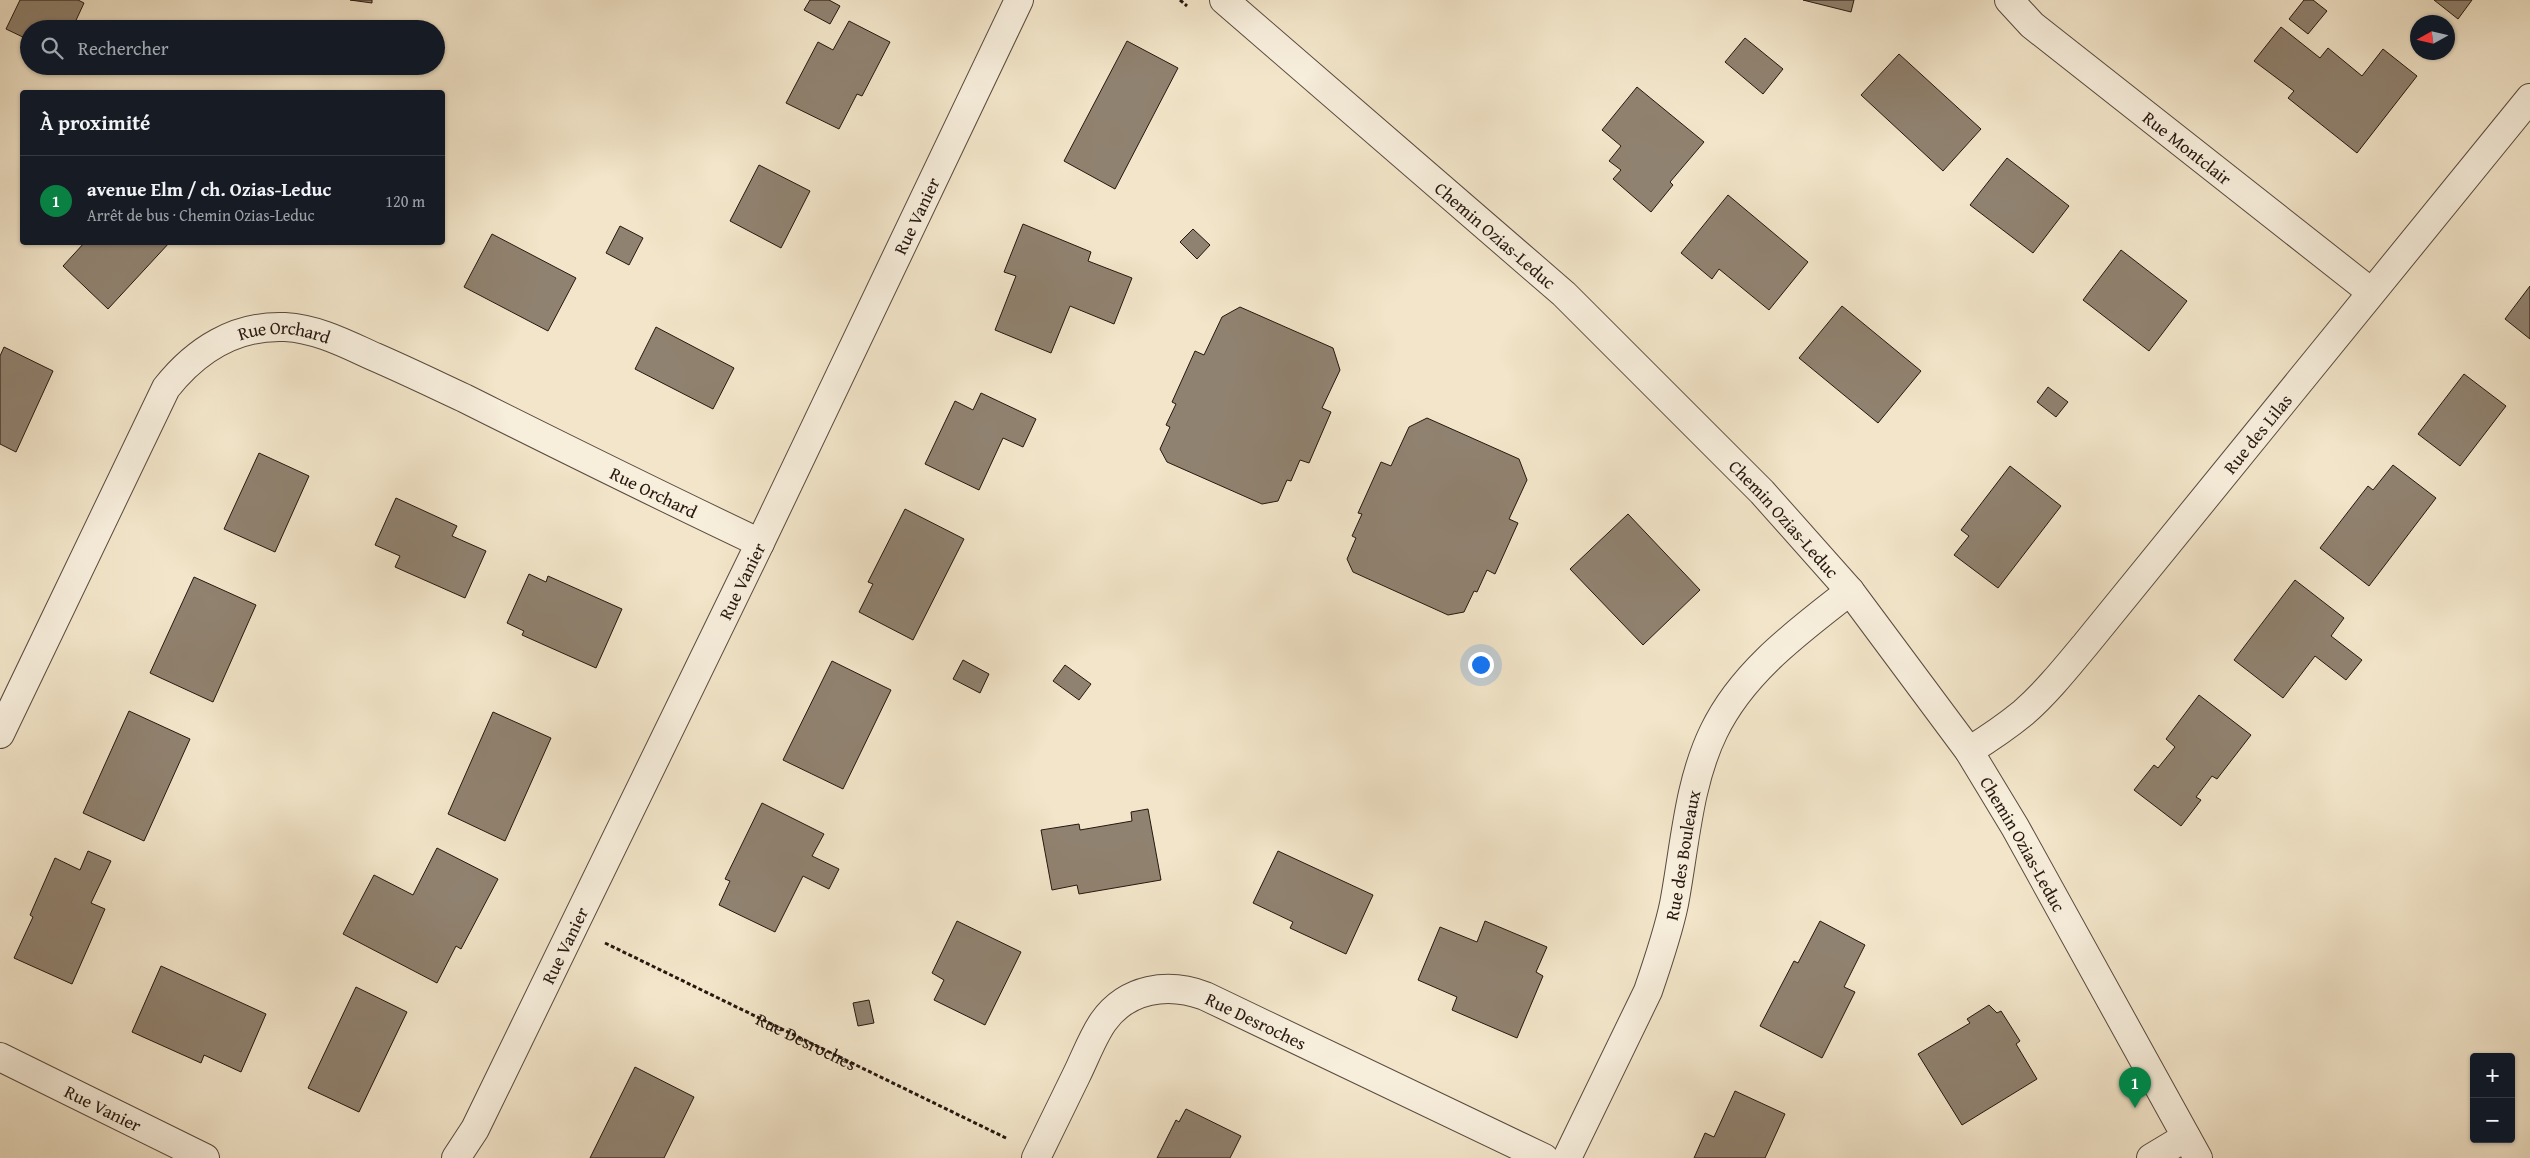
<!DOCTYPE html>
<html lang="fr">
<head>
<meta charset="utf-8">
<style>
	body { margin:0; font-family:"Gentium Book Plus",serif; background:#242831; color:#f1f3f6 }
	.controls { position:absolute; right:15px; bottom:15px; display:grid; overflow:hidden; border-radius:5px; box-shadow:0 1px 4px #0004 }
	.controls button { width:45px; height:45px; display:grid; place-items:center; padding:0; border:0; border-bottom:1px solid #363941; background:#171b24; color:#f1f3f6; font:25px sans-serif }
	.compass { position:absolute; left:2410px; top:15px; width:45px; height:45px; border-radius:50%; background:#171b24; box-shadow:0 1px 4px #0004; rotate:262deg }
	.you { position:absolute; left:1480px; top:664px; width:18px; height:18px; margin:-12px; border:4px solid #fff; border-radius:50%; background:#1a73e8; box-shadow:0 0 0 8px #1a73e833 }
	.badge { display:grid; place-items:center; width:32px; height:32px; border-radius:50%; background:#0b8043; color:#fff; font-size:16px; font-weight:700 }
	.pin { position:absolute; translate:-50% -41px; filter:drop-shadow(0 1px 2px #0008) }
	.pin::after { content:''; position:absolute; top:26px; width:18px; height:15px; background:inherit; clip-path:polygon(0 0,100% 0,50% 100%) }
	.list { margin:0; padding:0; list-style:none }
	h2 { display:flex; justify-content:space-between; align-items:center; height:65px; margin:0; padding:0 20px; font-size:21px }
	h2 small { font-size:16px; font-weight:400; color:#9ea1a6 }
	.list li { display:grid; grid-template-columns:32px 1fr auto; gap:15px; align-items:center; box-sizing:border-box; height:90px; padding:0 20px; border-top:1px solid #363941 }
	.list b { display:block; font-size:19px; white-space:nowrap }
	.list p { margin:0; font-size:16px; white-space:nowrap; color:#9ea1a6 }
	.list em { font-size:16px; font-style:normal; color:#9ea1a6 }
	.icon { flex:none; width:28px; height:28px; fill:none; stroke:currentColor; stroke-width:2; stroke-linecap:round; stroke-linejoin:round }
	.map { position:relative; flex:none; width:2530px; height:1158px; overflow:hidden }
	.search { position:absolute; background:#171b24; box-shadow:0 1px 4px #0004; left:20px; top:20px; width:425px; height:55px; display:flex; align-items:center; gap:12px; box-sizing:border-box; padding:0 18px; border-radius:28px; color:#9ea1a6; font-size:19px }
	.panel { position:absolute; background:#171b24; box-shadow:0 1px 4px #0004; left:20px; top:90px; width:425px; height:155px; border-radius:5px }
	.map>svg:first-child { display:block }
	.building { fill:#908270; stroke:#26170f }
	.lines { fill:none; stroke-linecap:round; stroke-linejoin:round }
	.minor-casing { stroke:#594a3e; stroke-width:30 }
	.path { stroke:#26170f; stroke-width:3; stroke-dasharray:4 2.5; stroke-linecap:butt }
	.minor { stroke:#f7eedc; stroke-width:28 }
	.labels { text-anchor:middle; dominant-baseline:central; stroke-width:4.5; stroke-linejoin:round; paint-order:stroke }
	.street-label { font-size:18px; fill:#26170f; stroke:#f7eedc }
</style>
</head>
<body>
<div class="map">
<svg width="2530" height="1158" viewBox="0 0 2530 1158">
	<rect width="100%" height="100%" fill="#f2e5c9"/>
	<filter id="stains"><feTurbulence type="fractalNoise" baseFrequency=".004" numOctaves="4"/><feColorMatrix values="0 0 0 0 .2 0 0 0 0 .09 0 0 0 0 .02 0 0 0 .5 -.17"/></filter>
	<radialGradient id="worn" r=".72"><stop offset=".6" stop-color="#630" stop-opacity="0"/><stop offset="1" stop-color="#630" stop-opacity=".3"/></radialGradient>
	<g class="building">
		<polygon points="20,0 78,0 84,3 72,29 29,29 29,40 6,29"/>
		<polygon points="350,0 372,0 372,3"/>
		<polygon points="810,0 829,0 840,6 830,24 804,10"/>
		<polygon points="1803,0 1854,0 1851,12"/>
		<polygon points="2304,0 2313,0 2327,11 2308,34 2289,19"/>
		<polygon points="2434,0 2472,0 2458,19"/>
		<polygon points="849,21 890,42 862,96 857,94 839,129 786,103 818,42 833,50"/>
		<polygon points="2281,27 2320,58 2328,48 2362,76 2383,49 2417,76 2357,153 2288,98 2294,91 2254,61"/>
		<polygon points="1745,38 1783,69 1763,94 1725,62"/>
		<polygon points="1127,41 1178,68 1115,189 1064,161"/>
		<polygon points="1899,54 1981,129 1943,171 1861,95"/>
		<polygon points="1637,87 1704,142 1670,182 1673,185 1651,212 1613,179 1621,170 1609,161 1621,146 1602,130"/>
		<polygon points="2007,158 2069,206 2033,253 1970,205"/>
		<polygon points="759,165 810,191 781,248 730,221"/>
		<polygon points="1728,195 1808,262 1769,310 1719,269 1712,279 1681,253"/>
		<polygon points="1023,224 1091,252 1088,261 1132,278 1114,324 1070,306 1051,353 995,330 1016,276 1004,272"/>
		<polygon points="620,226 643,238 629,265 606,253"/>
		<polygon points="1193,229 1210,245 1197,259 1180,242"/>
		<polygon points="492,234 576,278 548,331 464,287"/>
		<polygon points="85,242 170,242 108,309 63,266"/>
		<polygon points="2121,250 2187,301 2149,351 2083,300"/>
		<polygon points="2530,286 2530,339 2505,319"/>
		<polygon points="1842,306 1921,371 1878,423 1799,358"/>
		<polygon points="1240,307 1333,348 1340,370 1322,408 1331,412 1309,463 1300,460 1291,481 1287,480 1278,501 1262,504 1167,462 1160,449 1170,427 1166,425 1176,404 1172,402 1195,351 1204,355 1222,317"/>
		<polygon points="656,327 734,368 713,409 635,369"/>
		<polygon points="4,347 53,371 16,452 0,444 0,356"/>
		<polygon points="2464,374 2506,406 2460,466 2418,434"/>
		<polygon points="2048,387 2068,402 2056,417 2037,402"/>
		<polygon points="981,393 1036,419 1023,447 1003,438 979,490 925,464 955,401 973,410"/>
		<polygon points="1427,418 1519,459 1527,480 1509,519 1518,523 1495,574 1487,570 1477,592 1474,591 1464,612 1448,615 1353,572 1347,559 1356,538 1352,536 1362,514 1358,513 1381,462 1391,466 1409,427"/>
		<polygon points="259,453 309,476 275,552 224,529"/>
		<polygon points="2393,465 2436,498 2369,586 2320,548 2368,486 2373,490"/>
		<polygon points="2010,466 2061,506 1998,588 1954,555 1969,536 1961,530"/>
		<polygon points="396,498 457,526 452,536 486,551 465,598 395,567 400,556 375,545"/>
		<polygon points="905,509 964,539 913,640 859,612 873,584 868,582"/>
		<polygon points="1628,514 1700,590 1643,645 1570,569"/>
		<polygon points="529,574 546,582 548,576 622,609 596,668 522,635 524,631 507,623"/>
		<polygon points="194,577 256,605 213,702 150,673"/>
		<polygon points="2295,580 2344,618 2331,636 2362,660 2346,680 2315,656 2283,698 2234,660"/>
		<polygon points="963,660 989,674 980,693 953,679"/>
		<polygon points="832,661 891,690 843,789 783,760"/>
		<polygon points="1065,665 1091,684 1079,700 1053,681"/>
		<polygon points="2199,695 2251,735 2217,779 2212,776 2196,797 2201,800 2181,826 2134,790 2154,765 2158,768 2175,747 2166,739"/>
		<polygon points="129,711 190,739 144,841 83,813"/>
		<polygon points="493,712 551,738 505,841 448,814"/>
		<polygon points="762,803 824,834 812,856 839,869 829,889 803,876 775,932 719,905 730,881 725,879"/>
		<polygon points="1148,809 1161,880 1079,894 1077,885 1052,890 1041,830 1079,824 1080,830 1132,821 1131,812"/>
		<polygon points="437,848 498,879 461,949 456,946 437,983 343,934 374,875 413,895"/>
		<polygon points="88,851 111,861 91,903 105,909 72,984 14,958 33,917 30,915 55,858 80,870"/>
		<polygon points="1278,851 1373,895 1346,954 1290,928 1293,922 1253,903"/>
		<polygon points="957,921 1021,952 985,1025 934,1000 944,980 932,973"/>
		<polygon points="1485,921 1547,947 1536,972 1543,976 1517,1038 1452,1010 1457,997 1418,980 1440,927 1477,942"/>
		<polygon points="1820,921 1865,945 1844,987 1855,992 1822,1058 1760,1026 1794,961 1798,963"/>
		<polygon points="161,966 266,1014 241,1072 204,1055 201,1063 132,1032"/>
		<polygon points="356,987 407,1012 359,1112 308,1088"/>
		<polygon points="869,1000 874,1023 858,1026 853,1003"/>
		<polygon points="1989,1005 1997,1013 2001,1011 2020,1041 2016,1044 2037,1079 1962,1125 1918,1054 1970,1023 1967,1019"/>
		<polygon points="635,1067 694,1097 664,1158 590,1158"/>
		<polygon points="1735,1091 1785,1114 1765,1158 1694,1158 1705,1133 1714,1137"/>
		<polygon points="1186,1109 1241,1136 1230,1158 1157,1158 1176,1120 1179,1122"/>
	</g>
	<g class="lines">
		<g class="minor-casing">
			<g id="minor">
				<path id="s2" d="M1224,0L1564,294L1762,492L1850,591L1969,751L2015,827L2198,1158"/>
				<path id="s3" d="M2009,0L2032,25L2371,292"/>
				<path id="s4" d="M0,734L166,388C196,350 236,325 285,327C318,329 346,344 375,357C405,370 434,384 464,398C562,447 661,496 760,543"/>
				<path id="s5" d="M1969,751C1988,739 2006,727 2023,713C2046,693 2066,668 2086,644L2530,98"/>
				<path id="s6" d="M0,1057L205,1158"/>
				<path id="s7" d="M456,1158L475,1129L760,543L1019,0"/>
				<path id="s8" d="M1036,1158C1049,1131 1063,1103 1076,1076C1085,1058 1092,1038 1103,1022C1127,988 1168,982 1205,996L1544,1158"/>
				<path id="s9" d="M1567,1158L1648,991C1658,962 1668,933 1674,904C1685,846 1688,784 1714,731C1743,671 1799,631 1850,591"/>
				<polyline points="2151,1158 2186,1137"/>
			</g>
		</g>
		<g class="path">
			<polyline points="1180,0 1187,6"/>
			<path id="s1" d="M605,943L1006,1138"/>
		</g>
		<use href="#minor" class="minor"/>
	</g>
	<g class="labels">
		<g class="street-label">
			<text stroke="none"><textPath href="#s3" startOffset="232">Rue Montclair</textPath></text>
			<text stroke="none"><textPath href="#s7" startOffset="1049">Rue Vanier</textPath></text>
			<text stroke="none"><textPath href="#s2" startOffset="359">Chemin Ozias-Leduc</textPath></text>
			<text stroke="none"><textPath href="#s4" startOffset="522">Rue Orchard</textPath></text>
			<text stroke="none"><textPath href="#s5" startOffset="431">Rue des Lilas</textPath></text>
			<text stroke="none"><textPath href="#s4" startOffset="928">Rue Orchard</textPath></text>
			<text stroke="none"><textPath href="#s2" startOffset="764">Chemin Ozias-Leduc</textPath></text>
			<text stroke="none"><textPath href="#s7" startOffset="644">Rue Vanier</textPath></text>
			<text stroke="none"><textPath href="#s2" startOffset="1169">Chemin Ozias-Leduc</textPath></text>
			<text stroke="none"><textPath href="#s9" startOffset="326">Rue des Bouleaux</textPath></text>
			<text stroke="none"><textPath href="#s7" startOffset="239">Rue Vanier</textPath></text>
			<text stroke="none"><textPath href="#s8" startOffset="322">Rue Desroches</textPath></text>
			<text stroke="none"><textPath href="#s1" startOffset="224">Rue Desroches</textPath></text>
			<text stroke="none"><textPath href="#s6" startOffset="115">Rue Vanier</textPath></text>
		</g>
	</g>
	<rect width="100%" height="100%" filter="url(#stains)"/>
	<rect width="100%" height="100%" fill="url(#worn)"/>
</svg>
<div class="controls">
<button>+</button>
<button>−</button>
</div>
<svg class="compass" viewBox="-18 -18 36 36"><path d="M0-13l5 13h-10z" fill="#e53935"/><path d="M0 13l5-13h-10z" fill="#9ea1a6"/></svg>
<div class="you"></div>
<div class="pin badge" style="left:2135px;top:1108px">1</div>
<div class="search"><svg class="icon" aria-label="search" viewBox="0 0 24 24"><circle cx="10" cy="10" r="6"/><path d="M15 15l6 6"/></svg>Rechercher</div>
<section class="panel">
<h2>À proximité<small></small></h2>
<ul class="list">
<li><span class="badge">1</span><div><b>avenue Elm / ch. Ozias-Leduc</b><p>Arrêt de bus · Chemin Ozias-Leduc</p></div><em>120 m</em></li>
</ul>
</section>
</div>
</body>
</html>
